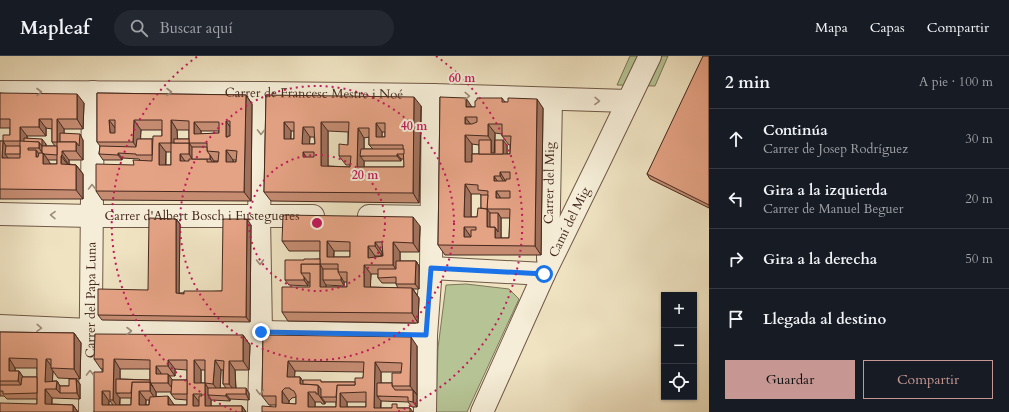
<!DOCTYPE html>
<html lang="es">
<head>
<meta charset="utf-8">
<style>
	body { margin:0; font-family:Cardo,serif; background:#242831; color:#f1f3f6 }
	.controls { position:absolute; right:12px; bottom:12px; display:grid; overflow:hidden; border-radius:0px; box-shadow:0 1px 3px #0004 }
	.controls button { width:36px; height:36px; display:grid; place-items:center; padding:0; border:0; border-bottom:1px solid #363941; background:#171b24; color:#f1f3f6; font:20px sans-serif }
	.stop { position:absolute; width:12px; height:12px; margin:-9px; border:3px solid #1a73e8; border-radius:50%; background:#fff }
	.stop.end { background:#1a73e8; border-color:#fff; box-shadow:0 1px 4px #0008 }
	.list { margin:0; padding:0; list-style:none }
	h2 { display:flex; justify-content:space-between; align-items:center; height:52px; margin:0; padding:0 16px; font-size:17px }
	h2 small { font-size:13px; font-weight:400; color:#9ea1a6 }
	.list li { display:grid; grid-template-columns:26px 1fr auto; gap:12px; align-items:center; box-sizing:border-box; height:60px; padding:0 16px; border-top:1px solid #363941 }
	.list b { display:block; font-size:15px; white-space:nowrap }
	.list p { margin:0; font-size:13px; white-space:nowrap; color:#9ea1a6 }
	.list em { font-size:13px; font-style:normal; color:#9ea1a6 }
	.actions { display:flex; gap:8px; padding:12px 16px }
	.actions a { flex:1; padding:9px 0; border:1px solid #c59692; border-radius:0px; text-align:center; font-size:14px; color:#c59692 }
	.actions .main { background:#c59692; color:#111 }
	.icon { flex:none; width:22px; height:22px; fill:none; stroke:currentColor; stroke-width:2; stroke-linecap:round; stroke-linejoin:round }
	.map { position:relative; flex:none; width:709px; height:356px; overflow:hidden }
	header { display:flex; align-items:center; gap:24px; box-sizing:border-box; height:56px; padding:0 20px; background:#171b24; border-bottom:1px solid #363941 }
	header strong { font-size:19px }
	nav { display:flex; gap:22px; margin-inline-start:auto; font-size:14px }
	.search { width:280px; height:36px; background:#242831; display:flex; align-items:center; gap:10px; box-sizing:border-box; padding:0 14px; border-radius:22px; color:#9ea1a6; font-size:15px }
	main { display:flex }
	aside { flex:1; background:#171b24 }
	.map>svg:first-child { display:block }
	.green { fill:#b6c495; stroke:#7e765a }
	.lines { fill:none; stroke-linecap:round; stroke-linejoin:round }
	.street-casing { stroke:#705847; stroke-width:24 }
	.street { stroke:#f5edd7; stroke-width:22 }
	.wall { fill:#c58c72; stroke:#45291e; fill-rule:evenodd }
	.shaded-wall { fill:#a0725d; stroke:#45291e }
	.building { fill:#e5a385; stroke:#45291e; fill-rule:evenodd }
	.oneway { stroke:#9d8b7a }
	.route { stroke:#1a73e8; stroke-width:5 }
	.ring { fill:none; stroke:#c2185b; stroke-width:2; stroke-dasharray:2 4 }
	.labels { text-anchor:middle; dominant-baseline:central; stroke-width:4; stroke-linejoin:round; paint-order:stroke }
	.street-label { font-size:13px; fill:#45291e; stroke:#f5edd7 }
	.centre { fill:#c2185b; stroke:#f5edd7; stroke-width:2 }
	.ring-label { font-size:12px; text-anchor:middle; font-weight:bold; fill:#c2185b; stroke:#f5edd7; stroke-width:4; stroke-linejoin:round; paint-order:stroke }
</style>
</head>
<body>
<header>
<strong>Mapleaf</strong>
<div class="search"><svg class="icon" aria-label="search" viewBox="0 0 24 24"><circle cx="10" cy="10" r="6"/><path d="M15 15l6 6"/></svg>Buscar aquí</div>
<nav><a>Mapa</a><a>Capas</a><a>Compartir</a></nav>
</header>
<main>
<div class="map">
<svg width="709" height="356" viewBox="0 0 709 356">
	<rect width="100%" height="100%" fill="#efe3c2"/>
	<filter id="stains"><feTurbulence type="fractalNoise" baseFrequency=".005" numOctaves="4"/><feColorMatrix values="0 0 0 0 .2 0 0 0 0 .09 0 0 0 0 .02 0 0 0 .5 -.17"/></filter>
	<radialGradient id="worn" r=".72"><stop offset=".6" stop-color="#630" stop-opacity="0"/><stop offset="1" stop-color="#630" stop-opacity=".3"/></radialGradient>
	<g class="green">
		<polygon points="630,0 668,0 655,30 617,29"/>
		<polygon points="466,228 509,233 519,243 467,356 436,356 438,292 446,229"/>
	</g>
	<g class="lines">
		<g class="street-casing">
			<g id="street">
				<path id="s1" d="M0,36L262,37L433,39L628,45"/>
				<path id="s2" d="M0,158L92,160H313"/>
				<polyline points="369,160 432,161"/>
				<path id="s3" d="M548,203L551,43"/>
				<polyline points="431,212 544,218"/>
				<polyline points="0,270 90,274 261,276 426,279"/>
				<path id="s4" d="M90,356L93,36"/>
				<polyline points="259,356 261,276 259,160 262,37"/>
				<polyline points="425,356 426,279 431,212 433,39"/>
				<path id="s5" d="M482,356L544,218L598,108L650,0"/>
			</g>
		</g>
		<use href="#street" class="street"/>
	</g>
	<g class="wall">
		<polygon points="709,0 709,152 650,123 647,118"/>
		<path d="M0,37L84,47L83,73H64V78L83,84V104H69V108L76,109L83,118V143H0V85H3L10,79V72H0ZM46,72L52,73V86L55,90H46V88L27,82V80H46ZM47,104H57V108H50V107Z"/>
		<path d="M97,37L246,39L252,48L251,145L102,144L96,135L134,109L140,104L139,103L122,102V104H103L99,98L100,90L97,86ZM141,74H162V80L152,83H140ZM177,74H189V83H177ZM201,75H219V77L201,78ZM166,96H171V109H166ZM233,104H236V106H233ZM214,105H218V106H214Z"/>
		<path d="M266,39L421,50L419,147L271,145L264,136ZM291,75H294V83H291ZM328,75L348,76V89L339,100L346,109H350V111L328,110ZM382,76H385V81H382ZM310,81H314L315,88H309ZM369,81V89L373,93H364V82ZM401,103H404V111H364V105H401Z"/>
		<path d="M440,41L472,51H475L502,42L505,46L543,52L541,199H445L438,189ZM495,77L502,78V80L509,89H510V98H507V89L495,97ZM472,88L479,89V98H472ZM471,138H480L481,139V152L477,161H471ZM501,162H510L509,182H501Z"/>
		<polygon points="176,163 180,168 179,237 222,235 251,169 250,266 102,264 98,259 148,234"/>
		<path d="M420,170L419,196H400V205H416L419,210V233H413L419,242L418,267L288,265L282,256L310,231V226H308V230L289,229L285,224L304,204L320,203V195H289L282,185ZM334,195H350V201H334ZM382,196L383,200L375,201V200H382ZM371,218H378V222L382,227H396V228L398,232L370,231ZM344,226H347V231H326V229L344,230Z"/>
		<path d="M0,276L74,277L81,287L80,323L58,322L53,315L52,325H57L60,330H69L76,323L80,328V343L52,342V348L73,349L78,356H0L37,348V343H7L4,340H0ZM15,312H37V321H23L19,315H15Z"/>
		<path d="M243,279L250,289L249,314H235L236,332L249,337V344L230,343V345L211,344V350H242L246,356H94L103,316V313H101L94,303ZM120,313H150V324L120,323ZM175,313L187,314V324H172L169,320H175ZM201,314H205V327H201ZM221,314H223V328L226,332H220ZM156,336H171V338L175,343L187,344V349H175L156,340ZM120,342H131V349H120ZM146,344H149V349H146ZM109,345H110L113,349H109Z"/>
		<path d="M263,279L417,290V351H412L408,346L381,345V352H410L413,356H262L276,351V349H269L262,340ZM295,315L364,316L363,322L355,326H303L300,321H294ZM381,316H401V317L392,327H381ZM296,341V348H289V345L292,342ZM315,346H321L322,348H325V346H336V351H315ZM347,346H366V351H347Z"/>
	</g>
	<g class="shaded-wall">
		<polygon points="77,38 84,47 83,73 77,63"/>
		<polygon points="246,39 252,48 251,145 244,136"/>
		<polygon points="414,41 421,50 419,147 413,137"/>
		<polygon points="466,42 472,51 466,51"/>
		<polygon points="537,43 543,52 541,199 535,190"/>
		<polygon points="465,61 472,70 465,68"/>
		<polygon points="39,63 46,72 46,80 39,71"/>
		<polygon points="57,63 64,73 64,90 57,86"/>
		<polygon points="109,64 116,73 116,86 110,77"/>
		<polygon points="134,64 141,74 140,96 133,86"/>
		<polygon points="171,64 177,74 178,91 171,87"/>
		<polygon points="226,65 233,75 233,90 226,81"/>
		<polygon points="194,66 201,75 201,87 194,78"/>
		<polygon points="284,66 291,75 290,92 284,83"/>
		<polygon points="321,66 328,75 328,120 321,110"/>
		<polygon points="376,67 382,76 382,89 376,81"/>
		<polygon points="488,68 495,77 494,102 491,97 491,84 488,80"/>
		<polygon points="20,71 27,80 27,90 20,85"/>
		<polygon points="303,71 310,81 309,96 302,88"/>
		<polygon points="358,72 364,82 364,100 360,100 364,105 364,120 357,111"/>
		<polygon points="80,78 83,84 83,104 76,95 76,86"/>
		<polygon points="465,79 472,88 472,116 465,106"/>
		<polygon points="42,83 46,88 45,98 44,98 50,107 50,117 43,108 43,98 39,92 39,86"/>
		<polygon points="503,84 507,89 507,107 503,102"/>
		<polygon points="3,85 9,95 5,98 9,103 2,102"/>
		<polygon points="159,87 166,96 165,119 159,109"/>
		<polygon points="189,87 196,96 192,103 189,98"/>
		<polygon points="60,90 64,95 62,95 69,104 69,109 62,99 61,100 68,109 68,118 61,108 61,101 60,99"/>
		<polygon points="36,94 43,103 36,101"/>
		<polygon points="226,94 233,104 232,115 226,106"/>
		<polygon points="303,96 309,106 303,101"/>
		<polygon points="118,97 122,102 122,104 118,99"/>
		<polygon points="180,98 187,108 180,105"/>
		<polygon points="397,98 401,103 401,105 397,100"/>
		<polygon points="210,99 214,105 214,108 210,103"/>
		<polygon points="76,109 83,118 83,143 76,134"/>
		<polygon points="500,116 506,126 506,129 500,120"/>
		<polygon points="494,120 500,129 494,125"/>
		<polygon points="465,128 471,138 471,171 464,161"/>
		<polygon points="496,135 502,144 496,142"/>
		<polygon points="487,153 494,162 494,176 487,171"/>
		<polygon points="498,157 501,162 501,189 495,182 495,171"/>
		<polygon points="413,161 420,170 419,196 413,187"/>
		<polygon points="176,163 180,168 179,242 176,237"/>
		<polygon points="247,163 251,169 250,266 246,261"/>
		<polygon points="464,171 471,181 471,189 464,181"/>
		<polygon points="327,185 334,195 333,208 327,201"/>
		<polygon points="375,186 382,196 382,200 375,190"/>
		<polygon points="393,186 400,196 400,219 393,209"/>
		<polygon points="368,190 375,200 375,209 368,202"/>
		<polygon points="416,205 419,210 419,233 415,228"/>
		<polygon points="320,208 326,218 323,224 326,229 326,241 320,231"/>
		<polygon points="364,209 371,218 370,241 364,231"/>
		<polygon points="304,221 308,226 308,230 304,224"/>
		<polygon points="341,221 344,226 344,230 341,224"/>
		<polygon points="412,232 419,242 418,267 412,257"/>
		<polygon points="74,277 81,287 80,323 74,313"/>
		<polygon points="243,279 250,289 249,314 243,305"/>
		<polygon points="411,281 417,290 417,339 410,330"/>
		<polygon points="9,302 15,312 15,324 9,315"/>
		<polygon points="46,303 53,312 51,312 53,315 52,333 45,326"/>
		<polygon points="114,303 120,313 120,337 116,337 120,342 119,353 113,344"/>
		<polygon points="168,304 175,313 175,320 168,310"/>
		<polygon points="194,304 201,314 201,337 194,327"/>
		<polygon points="215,304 221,314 220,337 213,328"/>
		<polygon points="229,305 235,314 236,337 229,328"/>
		<polygon points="288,305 295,315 294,331 287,321"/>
		<polygon points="375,306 381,316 381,340 377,340 381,345 380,356 374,352"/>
		<polygon points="156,310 163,320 156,318"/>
		<polygon points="19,315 25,324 25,334 18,325"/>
		<polygon points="168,318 175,327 175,336 168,327"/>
		<polygon points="300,321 307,331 300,328"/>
		<polygon points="76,323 80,328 80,343 77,337"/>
		<polygon points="57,325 63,335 60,337 56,333"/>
		<polygon points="150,326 156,336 156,344 150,335"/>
		<polygon points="205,327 211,337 208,339 211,344 211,356 205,350"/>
		<polygon points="318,329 325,338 321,341 325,346 325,348 318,338"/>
		<polygon points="246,332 249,337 249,344 246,338"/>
		<polygon points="45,333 52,342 51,356 45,348"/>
		<polygon points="413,334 417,339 417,351 413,346"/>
		<polygon points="102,335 109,345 108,356 102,349"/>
		<polygon points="139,335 146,344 145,356 139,349"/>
		<polygon points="282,335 289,345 288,356 282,347"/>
		<polygon points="308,336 315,346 315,356 308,351"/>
		<polygon points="340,337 347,346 347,356 340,351"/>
		<polygon points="193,338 200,347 200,356 193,350"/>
		<polygon points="226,338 230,343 230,345 226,340"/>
		<polygon points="168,340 175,350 168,349"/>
		<polygon points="73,349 78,356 73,356"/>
		<polygon points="242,350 246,356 242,356"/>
	</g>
	<g class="building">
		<polygon points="703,0 709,0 709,149 647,118"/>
		<polygon points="0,37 77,38 77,63 57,63 57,86 52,86 52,63 39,63 39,71 20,71 20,85 3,85 3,79 10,79 10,63 0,63"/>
		<path d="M97,37L246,39L244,136L96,135V108L134,109L133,104L152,105L153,80H162V64H134L133,86H97ZM109,64H115V77H110ZM171,64L189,65V87H171ZM226,65H230V80H228V81H226ZM194,66H219V77L194,78ZM159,87H171V109H159ZM189,87H207V95L219,96L218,106H207V103H189V105H180V98H189ZM226,94L237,95L236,106H226Z"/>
		<path d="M266,39L414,41L413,137L264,136ZM284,66H294V83H284ZM321,66H349L348,89L339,88V100H351L350,111L321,110ZM376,67H385V81H376ZM303,71H314L315,88H302ZM358,72H369V89H403L404,111H357ZM303,96H314V101H303Z"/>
		<path d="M440,41L466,42V51H475V45L477,44V42H502V46H508V42L537,43L535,190L438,189ZM465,61H477V66L472,68H465ZM488,68H502V80H511L510,98H472V106H465V79L488,80ZM500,116H510V123H506V125H494V120H500ZM465,128L478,129V134L488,135L487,153L478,152L477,161H464ZM496,135H510V142H496ZM487,153H510L509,182H495V171H487ZM464,171H476V174H471V181H464Z"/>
		<polygon points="60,77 80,78 79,90 76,86 60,86"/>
		<polygon points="24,82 42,83 42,90 39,86 24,86"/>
		<polygon points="137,83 152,83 152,99 136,99 136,98 118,97 118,99 99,98 100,90 136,91"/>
		<rect x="174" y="83" width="15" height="4"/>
		<polygon points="479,84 491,84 491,97 495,97 495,84 503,84 503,98 479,98"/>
		<polygon points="0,85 3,85 2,102 20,102 20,85 39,86 39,92 28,92 28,94 36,94 36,101 38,101 39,97 43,97 43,108 57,108 57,86 76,86 76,95 62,95 62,99 61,100 61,108 76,109 76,134 0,133"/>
		<polygon points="6,90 20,90 20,98 5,98"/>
		<polygon points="42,90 57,90 57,99 44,98 43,97 42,97"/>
		<polygon points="192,91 207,91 207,95 210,99 210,103 192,103"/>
		<polygon points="361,93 404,93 404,98 397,98 397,100 360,100"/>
		<polygon points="481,139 488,139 487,153 481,152"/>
		<polygon points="490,157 498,157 498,176 495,171 490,171"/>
		<path d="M283,159L413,161V187L393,186V209H364V231L412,232V257L282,256V231H310V217H301V208H320V185H282ZM327,185L350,186V201H327ZM375,186H382L383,200L368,202V190H375ZM320,208H338V216H347V231H320Z"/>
		<polygon points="149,162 176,163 176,237 184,238 184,235 222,235 223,163 247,163 246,261 98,259 98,233 148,234"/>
		<polygon points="304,203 320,203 320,208 301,208 301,217 304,221 304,224 285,224 285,204 304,204"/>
		<polygon points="396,205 416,205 415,228 396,228 396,221 378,222 378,213 396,213"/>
		<polygon points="323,213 338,213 338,216 341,221 341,224 323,224"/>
		<polygon points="0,276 74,277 74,313 51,312 51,303 46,303 45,326 57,325 56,333 45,333 45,348 73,349 73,356 0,356 0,347 37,348 37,303 9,302 9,315 19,315 18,325 0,325"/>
		<path d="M95,278L243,279V305H229V328H223L224,305L215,304L213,328L205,327V350H242V356H94V316H103V303H94ZM114,303L150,304V327H168V318H156V310H168V304H187V349H168V340L150,341L149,349H139V335H150V326H132L131,349H102V335H110V344H113ZM194,304H205V327H194ZM193,338H202V340H199V350H193Z"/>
		<path d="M263,279L411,281L410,330H392V317H401L402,307L375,306L374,352H392V348H397V352H410V356H262V350L276,351V340H262ZM288,305L364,306L363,322H355V329H337L336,351H308V336H316V338H318V329L300,328V321H287ZM285,332H290V333L294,335L296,339V348L282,347V335ZM366,336V351H340V337Z"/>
		<polygon points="22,321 37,321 37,337 3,338 3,335 0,335 0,329 21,329"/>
		<polygon points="69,323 76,323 77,337 60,337 60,330 69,330"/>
		<polygon points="116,323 150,324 150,327 153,331 150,326 132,326 131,337 116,337"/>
		<polygon points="172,324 187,324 187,338 171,338"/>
		<polygon points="303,324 321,324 321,326 355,326 355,329 337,329 336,341 321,341 321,333 318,329 303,328"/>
		<polygon points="377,327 392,327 392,330 395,334 413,334 413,346 408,345 408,341 377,340"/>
		<polygon points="208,332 246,332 246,338 226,338 226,340 208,339"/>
	</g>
	<defs><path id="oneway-chevron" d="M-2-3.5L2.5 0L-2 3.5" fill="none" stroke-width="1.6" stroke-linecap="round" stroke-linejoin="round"/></defs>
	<g class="oneway">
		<use href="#oneway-chevron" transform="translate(39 36)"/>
		<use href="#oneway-chevron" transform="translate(169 36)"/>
		<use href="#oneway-chevron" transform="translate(467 40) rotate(2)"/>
		<use href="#oneway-chevron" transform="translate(597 45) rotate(1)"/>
		<use href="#oneway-chevron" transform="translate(261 76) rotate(91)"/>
		<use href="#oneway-chevron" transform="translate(92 131) rotate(-90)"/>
		<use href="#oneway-chevron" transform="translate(53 159) rotate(-179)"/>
		<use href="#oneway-chevron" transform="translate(260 206) rotate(89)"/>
		<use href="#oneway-chevron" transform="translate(39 272) rotate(3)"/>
		<use href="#oneway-chevron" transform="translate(129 275)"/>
		<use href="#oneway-chevron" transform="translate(90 317) rotate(-90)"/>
		<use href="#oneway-chevron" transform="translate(260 336) rotate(91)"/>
	</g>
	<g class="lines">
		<polyline class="route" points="261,276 426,279 431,212 544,218"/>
	</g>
	<g class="ring">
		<circle cx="317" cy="167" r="68"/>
		<circle cx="317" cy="167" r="137"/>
		<path d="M237 356A205 205 0 0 1 198 0M436 0A205 205 0 0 1 397 356"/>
	</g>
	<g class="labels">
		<g class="street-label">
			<text stroke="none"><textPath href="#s1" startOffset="314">Carrer de Francesc Mestre i Noé</textPath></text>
			<text stroke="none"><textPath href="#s3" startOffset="76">Carrer del Mig</textPath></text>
			<text stroke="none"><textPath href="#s2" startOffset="202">Carrer d'Albert Bosch i Fustegueres</textPath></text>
			<text stroke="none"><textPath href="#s5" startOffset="209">Camí del Mig</textPath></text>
			<text stroke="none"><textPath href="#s4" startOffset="112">Carrer del Papa Luna</textPath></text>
		</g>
	</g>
	<circle cx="317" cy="167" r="6" class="centre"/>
	<g class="ring-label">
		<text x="462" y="26">60 m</text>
		<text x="414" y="74">40 m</text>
		<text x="365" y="123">20 m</text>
	</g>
	<rect width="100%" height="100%" filter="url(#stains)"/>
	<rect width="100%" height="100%" fill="url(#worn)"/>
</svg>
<div class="controls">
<button>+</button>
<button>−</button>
<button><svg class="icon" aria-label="locate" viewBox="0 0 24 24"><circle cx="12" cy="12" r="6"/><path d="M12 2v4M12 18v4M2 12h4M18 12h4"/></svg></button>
</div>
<div class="stop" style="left:544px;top:218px"></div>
<div class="stop end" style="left:261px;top:276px"></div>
</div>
<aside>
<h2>2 min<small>A pie · 100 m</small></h2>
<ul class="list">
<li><svg class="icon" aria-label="ahead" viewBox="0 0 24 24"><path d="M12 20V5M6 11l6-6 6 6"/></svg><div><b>Continúa</b><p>Carrer de Josep Rodríguez</p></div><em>30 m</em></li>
<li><svg class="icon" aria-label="left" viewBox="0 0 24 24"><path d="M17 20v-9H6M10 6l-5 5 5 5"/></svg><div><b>Gira a la izquierda</b><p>Carrer de Manuel Beguer</p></div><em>20 m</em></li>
<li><svg class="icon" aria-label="right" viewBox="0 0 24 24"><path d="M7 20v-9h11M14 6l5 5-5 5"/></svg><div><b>Gira a la derecha</b></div><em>50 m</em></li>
<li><svg class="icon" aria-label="arrive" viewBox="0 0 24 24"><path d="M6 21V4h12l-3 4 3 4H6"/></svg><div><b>Llegada al destino</b></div></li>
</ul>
<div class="actions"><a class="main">Guardar</a><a>Compartir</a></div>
</aside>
</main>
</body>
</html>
